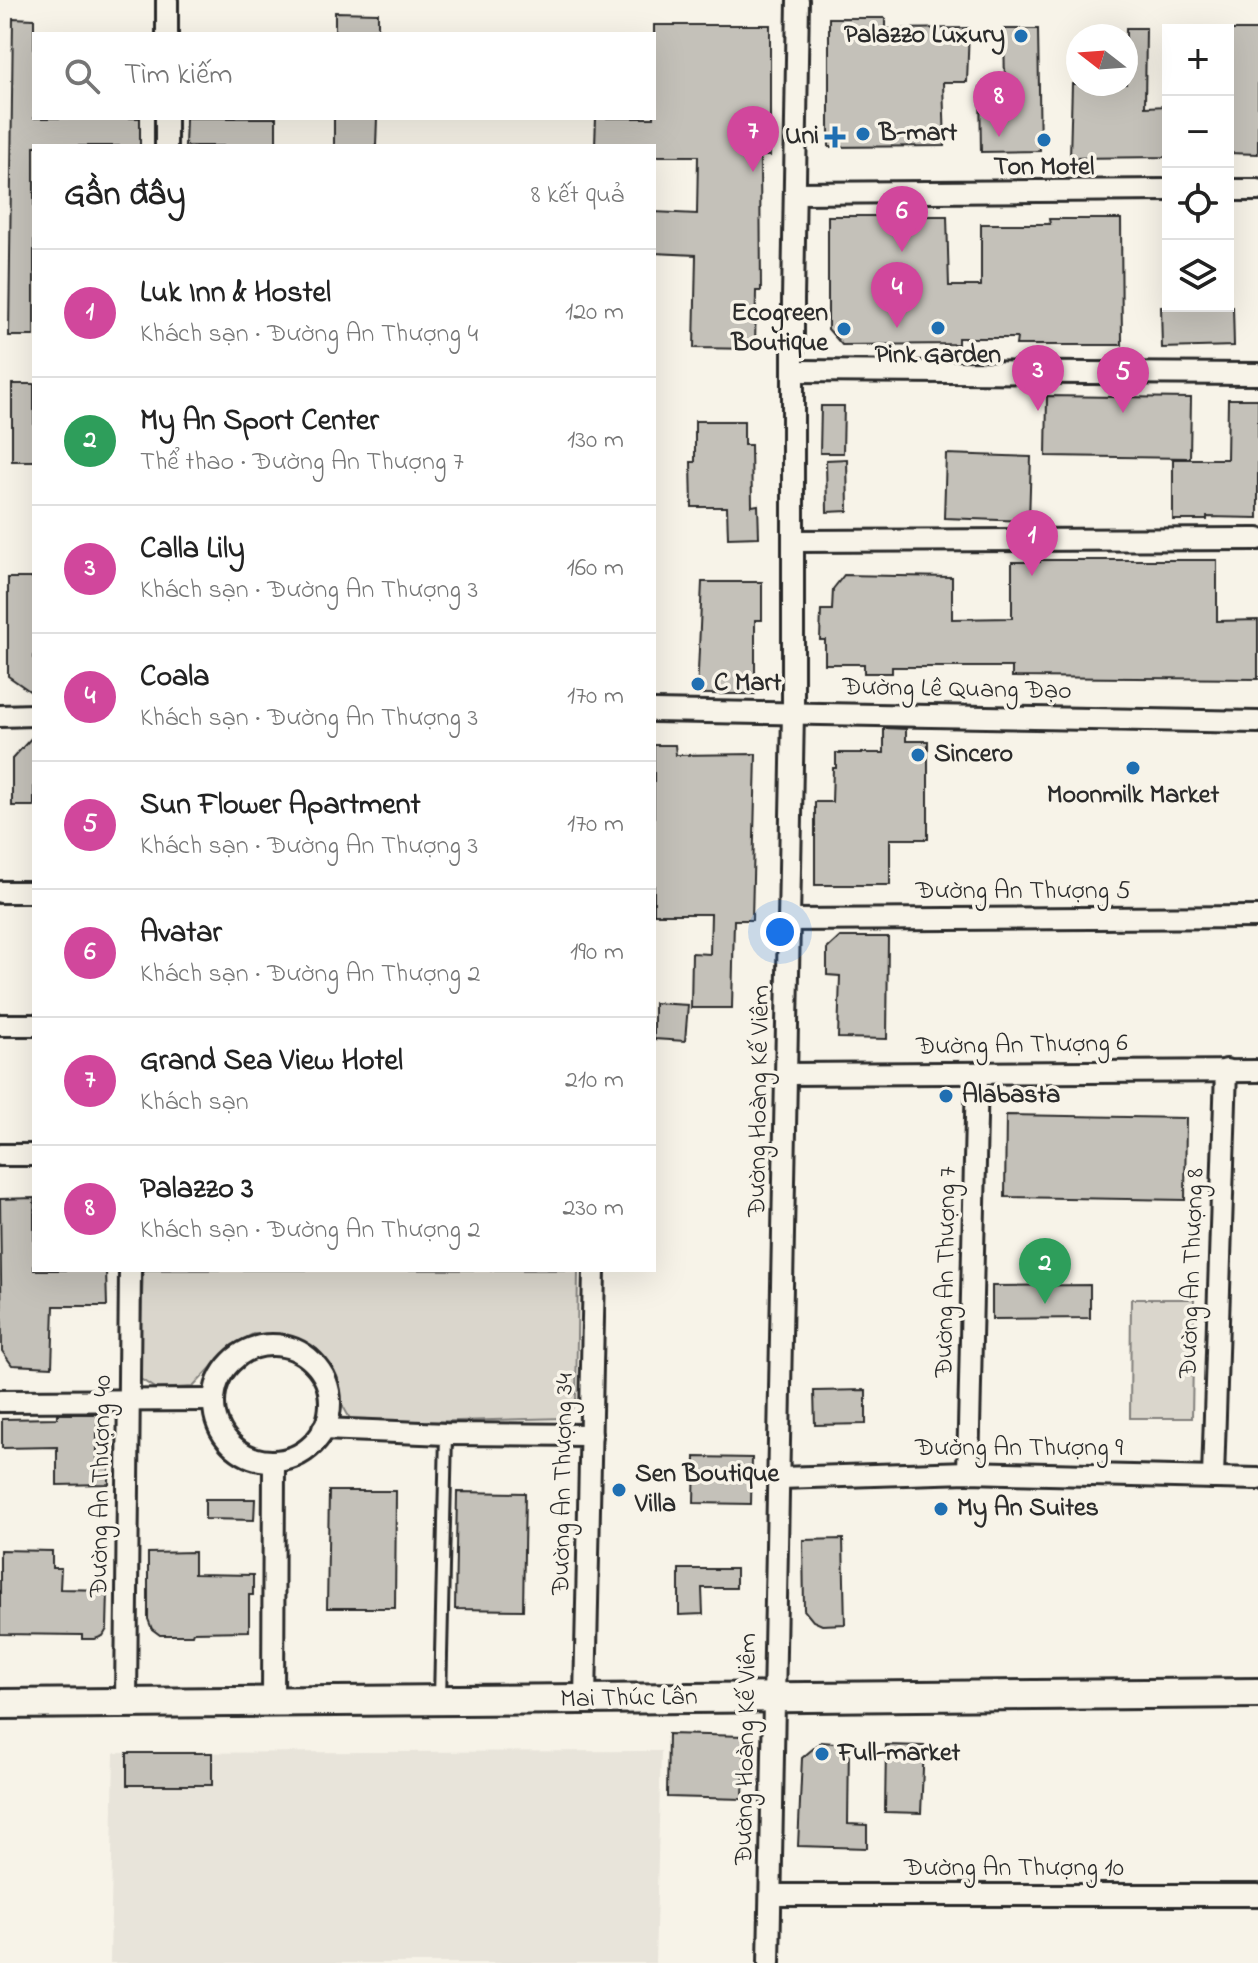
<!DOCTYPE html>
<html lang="vi">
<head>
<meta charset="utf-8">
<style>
	body { margin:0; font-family:"Indie Flower",sans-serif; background:#f6f6f6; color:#222 }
	.controls { position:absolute; right:24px; top:24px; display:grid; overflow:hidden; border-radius:0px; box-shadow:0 8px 32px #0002 }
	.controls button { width:72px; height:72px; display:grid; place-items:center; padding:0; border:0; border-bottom:2px solid #e0e0e0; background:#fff; color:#222; font:40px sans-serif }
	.compass { position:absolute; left:1066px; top:24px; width:72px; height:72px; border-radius:50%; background:#fff; box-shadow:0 8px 32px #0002; rotate:287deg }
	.you { position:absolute; left:780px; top:932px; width:28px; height:28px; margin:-20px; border:6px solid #fff; border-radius:50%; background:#1a73e8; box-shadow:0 0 0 12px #1a73e833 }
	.badge { display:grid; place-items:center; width:52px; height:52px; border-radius:50%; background:#0f766e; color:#fff; font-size:26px; font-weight:700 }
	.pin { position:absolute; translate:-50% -66px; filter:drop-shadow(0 2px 4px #0008) }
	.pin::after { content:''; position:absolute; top:42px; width:28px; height:24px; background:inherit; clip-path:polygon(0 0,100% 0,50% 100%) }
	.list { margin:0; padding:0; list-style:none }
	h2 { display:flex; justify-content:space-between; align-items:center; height:104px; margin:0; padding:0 32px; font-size:34px }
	h2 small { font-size:26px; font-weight:400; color:#767676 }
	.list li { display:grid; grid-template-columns:52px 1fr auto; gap:24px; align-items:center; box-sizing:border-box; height:128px; padding:0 32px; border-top:2px solid #e0e0e0 }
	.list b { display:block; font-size:30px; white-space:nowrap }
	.list p { margin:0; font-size:26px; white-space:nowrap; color:#767676 }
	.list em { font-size:26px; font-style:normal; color:#767676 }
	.icon { flex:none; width:44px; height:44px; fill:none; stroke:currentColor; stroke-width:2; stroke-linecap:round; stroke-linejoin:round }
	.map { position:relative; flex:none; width:1258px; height:1963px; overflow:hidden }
	.search { position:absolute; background:#fff; box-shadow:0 8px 32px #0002; left:32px; top:32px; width:624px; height:88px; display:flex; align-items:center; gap:20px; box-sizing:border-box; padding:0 28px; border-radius:0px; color:#767676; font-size:30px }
	.panel { position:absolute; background:#fff; box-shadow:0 8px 32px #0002; left:32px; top:144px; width:624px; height:1128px; border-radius:0px }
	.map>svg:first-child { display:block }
	.built { fill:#e8e4da }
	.green { fill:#dad6cc; stroke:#82807c; stroke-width:2 }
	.building { fill:#c4c1b9; stroke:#2b2b2b; stroke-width:2 }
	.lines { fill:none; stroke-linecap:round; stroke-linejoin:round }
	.lane-casing { stroke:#2b2b2b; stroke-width:16 }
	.street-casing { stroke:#2b2b2b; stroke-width:26 }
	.secondary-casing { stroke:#2b2b2b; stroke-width:34 }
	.lane { stroke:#f7f3e8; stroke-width:10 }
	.street { stroke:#f7f3e8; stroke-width:20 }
	.secondary { stroke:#f7f3e8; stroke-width:28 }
	.poi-dot { fill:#1f6fb2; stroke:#f7f3e8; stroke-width:3 }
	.labels { text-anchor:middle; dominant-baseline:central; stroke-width:7; stroke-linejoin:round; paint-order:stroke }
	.poi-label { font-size:26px; font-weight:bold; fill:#2b2b2b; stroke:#f7f3e8; text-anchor:start }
	.street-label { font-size:26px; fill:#2b2b2b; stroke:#f7f3e8 }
</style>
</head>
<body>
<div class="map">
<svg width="1258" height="1963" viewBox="0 0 1258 1963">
	<rect width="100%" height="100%" fill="#f7f3e8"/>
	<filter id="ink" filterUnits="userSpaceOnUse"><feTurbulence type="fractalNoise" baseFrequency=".0125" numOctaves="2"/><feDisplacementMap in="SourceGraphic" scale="16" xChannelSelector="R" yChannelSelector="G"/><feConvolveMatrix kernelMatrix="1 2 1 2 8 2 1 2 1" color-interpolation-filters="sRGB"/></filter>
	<g filter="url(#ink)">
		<polygon class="built" points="661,1751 655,1963 110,1963 114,1753"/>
		<g class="green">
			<polygon points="143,1270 578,1270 576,1403 565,1418 353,1424 340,1401 334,1370 317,1349 286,1336 253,1334 232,1345 193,1387 156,1389 139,1378"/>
			<polygon points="1131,1299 1194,1299 1192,1418 1130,1418"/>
		</g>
		<g class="building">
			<polygon points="335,12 378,13 378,34 335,34"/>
			<polygon points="13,18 34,19 34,118 140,118 140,146 34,146 34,336 9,336"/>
			<polygon points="829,18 885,18 885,29 969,28 967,82 943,82 945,146 829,147"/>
			<polygon points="654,25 770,25 770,156 760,156 761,291 756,291 755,349 694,348 696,255 654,253 654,212 697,214 698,156 654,156 654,146 595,146 596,118 654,118"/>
			<polygon points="1126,28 1146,28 1145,107 1168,106 1168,157 1070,158 1072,84 1126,84"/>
			<polygon points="1004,29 1038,29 1040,151 981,152 980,87 1005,87"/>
			<polygon points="1228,30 1258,30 1258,154 1228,153"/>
			<polygon points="186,118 276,118 276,146 185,146"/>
			<polygon points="334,118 377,118 376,146 334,146"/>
			<polygon points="828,216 947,216 949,286 981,286 981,224 1050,224 1049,219 1121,219 1122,345 1016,345 1017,338 958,338 958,344 842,345 828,329"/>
			<polygon points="1161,306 1233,306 1234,346 1162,348"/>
			<rect x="12" y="384" width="22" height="77"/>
			<polygon points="1047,396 1191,398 1190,458 1046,456"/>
			<polygon points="1228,399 1258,399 1258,518 1207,517 1207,520 1173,520 1173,459 1227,459"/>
			<polygon points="821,406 844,406 843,453 820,453"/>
			<polygon points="695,421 744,421 744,445 751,445 752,506 758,505 759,537 728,538 727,507 692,507 691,462 695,462"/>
			<polygon points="946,454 1031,457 1029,521 944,518"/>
			<polygon points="847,459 848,511 827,512 826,460"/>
			<polygon points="1040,560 1217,560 1217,621 1258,620 1258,679 1012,677 1012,667 892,667 892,673 864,673 864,664 825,664 825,640 820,640 821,610 832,610 833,589 844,575 952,577 952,619 1012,618 1012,562 1040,562"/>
			<polygon points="8,578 34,578 34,694 8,676"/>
			<polygon points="702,582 762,582 762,620 755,620 755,694 697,694"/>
			<polygon points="884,728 906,729 906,741 928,741 928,839 890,839 890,885 815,885 815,802 832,802 833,768 836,768 836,753 884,753"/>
			<polygon points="34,735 34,806 12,806 12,759"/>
			<polygon points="654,745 675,745 676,755 756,754 752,920 734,920 732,1008 691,1008 692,953 710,954 711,914 654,914"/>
			<polygon points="840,937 888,937 887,1039 838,1038 840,976 827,975 827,949"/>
			<polygon points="654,1003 688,1005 685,1041 654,1039"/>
			<polygon points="1006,1115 1186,1118 1185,1200 1005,1197"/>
			<polygon points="34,1198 34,1270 106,1270 107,1306 54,1306 52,1367 12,1365 2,1351 0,1199"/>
			<polygon points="1090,1285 1090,1318 992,1319 992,1286"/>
			<polygon points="866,1390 866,1424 815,1425 814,1391"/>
			<polygon points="57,1414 97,1414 97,1465 109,1465 109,1484 57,1485 57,1447 2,1448 2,1419 57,1418"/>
			<polygon points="695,1457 752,1458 751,1504 694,1503"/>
			<polygon points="329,1491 396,1491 395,1608 327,1608"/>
			<polygon points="457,1492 525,1493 523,1610 455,1609"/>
			<polygon points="205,1499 255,1499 254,1520 205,1519"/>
			<polygon points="843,1539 845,1624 822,1625 813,1621 804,1610 803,1540"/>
			<polygon points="0,1550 52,1551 52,1568 61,1568 60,1589 108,1590 107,1629 103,1636 95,1639 82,1639 82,1635 0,1634"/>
			<polygon points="194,1552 194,1574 253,1575 253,1595 249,1595 249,1631 193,1632 192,1635 160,1635 152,1629 148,1619 148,1553"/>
			<polygon points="679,1569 736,1569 736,1588 702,1588 703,1614 679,1615"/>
			<polygon points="668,1734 745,1736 743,1799 667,1797"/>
			<polygon points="821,1742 849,1744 848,1824 867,1825 867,1848 798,1846 802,1758"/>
			<polygon points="886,1745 924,1746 921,1813 885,1812"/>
			<rect x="127" y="1753" width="85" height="32"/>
		</g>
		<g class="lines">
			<g class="lane-casing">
				<polyline id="lane" points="440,1699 446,1434"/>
			</g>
			<g class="street-casing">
				<g id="street">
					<polyline points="167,34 167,0"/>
					<polyline points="166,146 166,118"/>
					<polyline points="1228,190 1258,190"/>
					<polyline points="795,193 1168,190"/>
					<polyline points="793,371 1258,374"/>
					<polyline points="793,541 1258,539"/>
					<polyline points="654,711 1258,722"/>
					<polyline points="0,716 34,715"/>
					<polyline points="0,892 34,892"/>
					<polyline points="789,920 1258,917"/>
					<polyline points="0,1025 34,1025"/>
					<polyline points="786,1074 1258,1071"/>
					<polyline points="0,1155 34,1155"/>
					<circle cx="272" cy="1403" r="58"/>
					<polyline points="0,1401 214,1400"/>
					<polyline points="323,1429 446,1434 591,1435"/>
					<polyline points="968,1472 977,1073"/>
					<polyline points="780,1478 968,1472 1258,1479"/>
					<polyline points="1213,1478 1226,1070"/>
					<polyline points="585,1699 594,1270"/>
					<polyline points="273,1702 274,1461"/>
					<polyline points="126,1703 130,1270"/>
					<polyline points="771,1895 1258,1895"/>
					<polyline points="769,1963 793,712 793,300 798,0"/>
				</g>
			</g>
			<g class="secondary-casing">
				<polyline id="secondary" points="0,1704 1258,1693"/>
			</g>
			<use href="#lane" class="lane"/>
			<use href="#street" class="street"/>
			<use href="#secondary" class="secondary"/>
		</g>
	</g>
	<g class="poi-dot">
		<circle cx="1021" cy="36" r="8"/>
		<circle cx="863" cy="134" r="8"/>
		<path d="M831 125h8v8h8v8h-8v8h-8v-8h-8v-8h8z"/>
		<circle cx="1044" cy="140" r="8"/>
		<circle cx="938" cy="328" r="8"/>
		<circle cx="844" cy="329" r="8"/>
		<circle cx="698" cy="684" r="8"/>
		<circle cx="918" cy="755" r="8"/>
		<circle cx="1133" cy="768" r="8"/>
		<circle cx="946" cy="1096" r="8"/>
		<circle cx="619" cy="1490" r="8"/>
		<circle cx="941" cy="1509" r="8"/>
		<circle cx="822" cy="1754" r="8"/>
	</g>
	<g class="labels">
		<g class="poi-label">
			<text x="1005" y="36" text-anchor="end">Palazzo Luxury</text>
			<text x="879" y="134">B-mart</text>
			<text x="819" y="137" text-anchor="end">Uni</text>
			<text x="1044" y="168" text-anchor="middle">Ton Motel</text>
			<text x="828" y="314" text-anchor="end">Ecogreen<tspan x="828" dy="30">Boutique</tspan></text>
			<text x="938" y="356" text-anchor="middle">Pink Garden</text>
			<text x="714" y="684">C Mart</text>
			<text x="934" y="755">Sincero</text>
			<text x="1133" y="796" text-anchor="middle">Moonmilk Market</text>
			<text x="962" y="1096">Alabasta</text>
			<text x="635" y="1475">Sen Boutique<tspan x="635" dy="30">Villa</tspan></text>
			<text x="957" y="1509">My An Suites</text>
			<text x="838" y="1754">Full-market</text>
		</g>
		<g class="street-label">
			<text transform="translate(957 690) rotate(1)">Đường Lê Quang Đạo</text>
			<text x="1023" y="892">Đường An Thượng 5</text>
			<text transform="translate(1022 1046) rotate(-1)">Đường An Thượng 6</text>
			<text transform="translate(760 1101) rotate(-89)">Đường Hoàng Kế Viêm</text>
			<text transform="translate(947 1272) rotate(-89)">Đường An Thượng 7</text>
			<text transform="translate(1193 1273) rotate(-88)">Đường An Thượng 8</text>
			<text x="1019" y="1449">Đường An Thượng 9</text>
			<text transform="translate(564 1484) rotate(-89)">Đường An Thượng 34</text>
			<text transform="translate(102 1486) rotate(-89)">Đường An Thượng 40</text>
			<text transform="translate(629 1699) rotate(-1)">Mai Thúc Lân</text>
			<text transform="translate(747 1749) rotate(-89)">Đường Hoàng Kế Viêm</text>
			<text x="1014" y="1869">Đường An Thượng 10</text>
		</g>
	</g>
</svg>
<div class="controls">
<button>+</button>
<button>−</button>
<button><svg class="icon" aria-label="locate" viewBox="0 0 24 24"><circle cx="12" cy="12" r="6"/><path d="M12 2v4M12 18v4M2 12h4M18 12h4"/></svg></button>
<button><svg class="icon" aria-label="layers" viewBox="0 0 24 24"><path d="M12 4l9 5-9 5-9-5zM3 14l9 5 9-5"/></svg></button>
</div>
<svg class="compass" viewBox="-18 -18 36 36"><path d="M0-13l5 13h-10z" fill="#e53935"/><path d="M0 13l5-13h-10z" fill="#767676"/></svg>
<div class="you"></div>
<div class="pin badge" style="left:1032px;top:576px;background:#d1479c">1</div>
<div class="pin badge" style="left:1045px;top:1304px;background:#2e9e5b">2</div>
<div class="pin badge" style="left:1038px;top:411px;background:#d1479c">3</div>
<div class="pin badge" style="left:897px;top:328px;background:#d1479c">4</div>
<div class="pin badge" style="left:1123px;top:413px;background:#d1479c">5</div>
<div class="pin badge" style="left:902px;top:252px;background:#d1479c">6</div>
<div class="pin badge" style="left:753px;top:172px;background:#d1479c">7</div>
<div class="pin badge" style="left:999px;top:137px;background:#d1479c">8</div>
<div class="search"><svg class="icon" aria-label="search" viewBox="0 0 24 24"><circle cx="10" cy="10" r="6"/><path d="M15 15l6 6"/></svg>Tìm kiếm</div>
<section class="panel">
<h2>Gần đây<small>8 kết quả</small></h2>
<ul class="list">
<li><span class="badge" style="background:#d1479c">1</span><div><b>Luk Inn &amp; Hostel</b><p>Khách sạn · Đường An Thượng 4</p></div><em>120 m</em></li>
<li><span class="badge" style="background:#2e9e5b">2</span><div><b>My An Sport Center</b><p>Thể thao · Đường An Thượng 7</p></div><em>130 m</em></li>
<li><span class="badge" style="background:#d1479c">3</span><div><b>Calla Lily</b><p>Khách sạn · Đường An Thượng 3</p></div><em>160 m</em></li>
<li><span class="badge" style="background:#d1479c">4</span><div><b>Coala</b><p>Khách sạn · Đường An Thượng 3</p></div><em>170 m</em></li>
<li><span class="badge" style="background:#d1479c">5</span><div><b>Sun Flower Apartment</b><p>Khách sạn · Đường An Thượng 3</p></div><em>170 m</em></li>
<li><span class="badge" style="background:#d1479c">6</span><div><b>Avatar</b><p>Khách sạn · Đường An Thượng 2</p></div><em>190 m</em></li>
<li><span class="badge" style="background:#d1479c">7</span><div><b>Grand Sea View Hotel</b><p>Khách sạn</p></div><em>210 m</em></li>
<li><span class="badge" style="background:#d1479c">8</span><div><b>Palazzo 3</b><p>Khách sạn · Đường An Thượng 2</p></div><em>230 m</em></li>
</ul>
</section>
</div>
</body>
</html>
